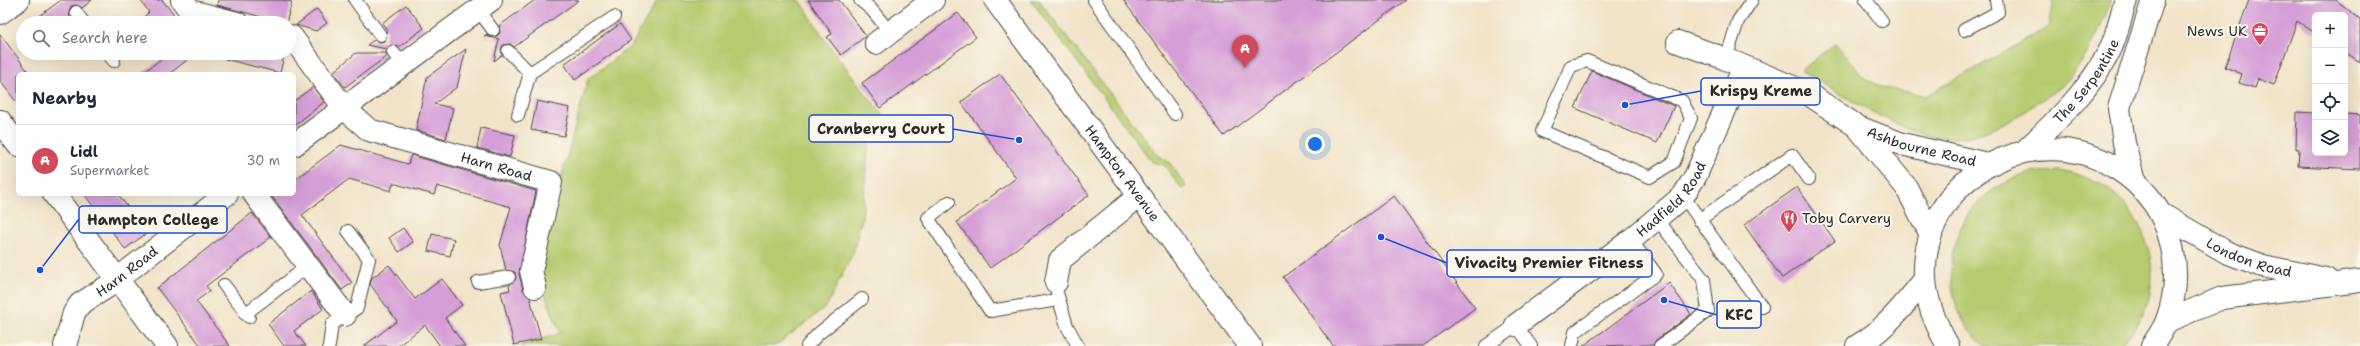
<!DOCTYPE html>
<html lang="en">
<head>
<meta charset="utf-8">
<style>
	body { margin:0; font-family:"Shantell Sans",sans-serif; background:#f6f6f7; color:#1f2937 }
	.controls { position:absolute; right:12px; top:12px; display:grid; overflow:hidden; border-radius:6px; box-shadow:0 4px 16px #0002 }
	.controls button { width:36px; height:36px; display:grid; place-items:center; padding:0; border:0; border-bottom:1px solid #e0e1e3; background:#fff; color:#1f2937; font:20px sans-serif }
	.you { position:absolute; left:1315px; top:144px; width:14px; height:14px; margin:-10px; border:3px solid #fff; border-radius:50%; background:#1a73e8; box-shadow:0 0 0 6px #1a73e833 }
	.badge { display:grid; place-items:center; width:26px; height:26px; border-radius:50%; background:#d1495b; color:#fff; font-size:13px; font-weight:700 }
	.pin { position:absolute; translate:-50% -33px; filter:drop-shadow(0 1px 2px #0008) }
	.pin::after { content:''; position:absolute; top:21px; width:14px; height:12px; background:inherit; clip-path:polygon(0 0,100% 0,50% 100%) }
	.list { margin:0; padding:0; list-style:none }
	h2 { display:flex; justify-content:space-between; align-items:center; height:52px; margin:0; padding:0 16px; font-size:17px }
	h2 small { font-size:13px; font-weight:400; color:#747a83 }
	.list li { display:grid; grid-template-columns:26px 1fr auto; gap:12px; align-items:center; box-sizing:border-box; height:72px; padding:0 16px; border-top:1px solid #e0e1e3 }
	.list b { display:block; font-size:15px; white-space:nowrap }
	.list p { margin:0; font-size:13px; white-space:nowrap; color:#747a83 }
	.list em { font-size:13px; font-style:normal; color:#747a83 }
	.icon { flex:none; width:22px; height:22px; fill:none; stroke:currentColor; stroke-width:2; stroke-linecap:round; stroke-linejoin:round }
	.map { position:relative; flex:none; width:2360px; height:346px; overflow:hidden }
	.search { position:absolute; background:#fff; box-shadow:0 4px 16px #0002; left:16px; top:16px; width:280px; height:44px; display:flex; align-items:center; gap:10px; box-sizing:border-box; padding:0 14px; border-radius:22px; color:#747a83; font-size:15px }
	.panel { position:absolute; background:#fff; box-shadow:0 4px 16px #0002; left:16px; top:72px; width:280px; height:124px; border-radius:6px }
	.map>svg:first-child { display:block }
	.green { fill:#b6cb6f; stroke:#707b4d }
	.building { fill:#d69ed7 }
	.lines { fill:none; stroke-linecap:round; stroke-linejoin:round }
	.lane-casing { stroke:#494742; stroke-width:14 }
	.street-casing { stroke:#494742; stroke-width:24 }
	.secondary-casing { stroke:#494742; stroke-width:24 }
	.primary-casing { stroke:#494742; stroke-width:24 }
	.lane { stroke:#fff; stroke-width:12 }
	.street { stroke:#fff; stroke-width:22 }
	.secondary { stroke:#fff; stroke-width:22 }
	.primary { stroke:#fff; stroke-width:22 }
	.labels { text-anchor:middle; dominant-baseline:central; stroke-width:4; stroke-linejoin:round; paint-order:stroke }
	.poi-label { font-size:14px; fill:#2b2b2b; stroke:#fbf7ec; text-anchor:end }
	.street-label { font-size:14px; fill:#2b2b2b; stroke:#fbf7ec }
	.leader { fill:none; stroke:#1d4ed8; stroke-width:1.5 }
	.callout-dot { fill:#1d4ed8; stroke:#fbf7ec; stroke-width:1.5 }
	.callout { fill:#fbf7ec; stroke:#1d4ed8; stroke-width:1.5 }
	.callout-label { font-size:15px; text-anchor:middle; font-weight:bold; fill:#2b2b2b }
</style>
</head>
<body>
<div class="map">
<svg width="2360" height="346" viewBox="0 0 2360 346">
	<rect width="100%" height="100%" fill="#fbf7ec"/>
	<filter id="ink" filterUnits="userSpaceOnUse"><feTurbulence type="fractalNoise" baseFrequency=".025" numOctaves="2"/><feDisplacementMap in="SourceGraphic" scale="8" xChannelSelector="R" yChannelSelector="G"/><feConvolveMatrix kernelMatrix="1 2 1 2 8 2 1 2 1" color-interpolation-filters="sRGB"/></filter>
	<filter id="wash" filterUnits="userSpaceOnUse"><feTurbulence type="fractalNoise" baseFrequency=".012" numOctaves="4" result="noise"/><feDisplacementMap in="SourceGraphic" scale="16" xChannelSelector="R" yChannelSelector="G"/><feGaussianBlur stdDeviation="0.9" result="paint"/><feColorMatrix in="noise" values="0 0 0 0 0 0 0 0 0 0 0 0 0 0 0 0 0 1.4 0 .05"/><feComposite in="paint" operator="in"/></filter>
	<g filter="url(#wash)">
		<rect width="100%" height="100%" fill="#f1e3c7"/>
		<g class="green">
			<polygon points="658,0 800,0 825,40 898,136 869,140 862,218 853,253 826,307 775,346 521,346 560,333 536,271 588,79 631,46"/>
			<polygon points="1031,0 1039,0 1158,156 1169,162 1186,186 1182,189 1164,165 1152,162"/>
			<path d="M2054,0H2112C2099,30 2086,63 2062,86C2056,92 2047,96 2040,101C2008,123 1972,145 1931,136C1892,128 1837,91 1801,71L1835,43L1863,77L1881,87L1926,96L2049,27Z"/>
			<path d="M2060,171C2070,174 2083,175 2093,180C2143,204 2169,272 2139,322C2134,331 2126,338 2119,346H1985C1980,341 1974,336 1970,331C1943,296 1946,241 1973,208C1986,192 2007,180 2027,174C2037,171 2050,172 2060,171Z"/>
		</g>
		<g id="blocks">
			<g class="building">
				<polygon points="61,0 92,0 82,8 76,5 71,6 69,12 70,17 62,23 30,23"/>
				<polygon points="140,0 162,0 173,13 172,23 148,23 144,17 149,12"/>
				<polygon points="218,0 282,0 292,2 286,23 284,23 217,5"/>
				<polygon points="535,0 579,0 514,47 510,44 503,45 501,49 502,55 494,61 499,39 484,36 487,34 490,37 497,36 500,33 499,26"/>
				<polygon points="808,0 839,0 866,36 841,55 827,37 832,34"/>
				<polygon points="1123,0 1406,0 1224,136"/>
				<polygon points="2249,0 2336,0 2360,19 2360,62 2345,52 2345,15 2315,15 2315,33 2297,21 2274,85 2258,79 2255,88 2239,83 2242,74 2225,67"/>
				<polygon points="406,5 424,28 399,47 392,45 386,49 367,45 374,40 380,42 385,41 387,30 382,23"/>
				<polygon points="317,9 327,23 316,31 296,25"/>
				<polygon points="958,13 976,37 880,108 862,83"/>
				<polygon points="620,24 631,40 575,80 564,64"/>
				<polygon points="0,34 30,74 18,74 18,104 0,81"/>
				<polygon points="466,49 457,87 434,104 453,108 446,139 416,130 427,77"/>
				<polygon points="169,53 202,53 205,57 195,54 169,74 141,74"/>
				<polygon points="226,53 273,53 284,56 280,73 225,59"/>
				<polygon points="356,53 386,53 387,56 345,87 333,72"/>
				<polygon points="1592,71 1674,106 1657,143 1575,108"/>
				<polygon points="1000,74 1089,195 990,268 957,222 1016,178 961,102"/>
				<polygon points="313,87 324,102 294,126 294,101"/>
				<polygon points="537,101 570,108 564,136 531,130"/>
				<polygon points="2297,112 2315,113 2315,153 2345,153 2345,114 2360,115 2360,169 2298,166 2299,149 2296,148"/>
				<polygon points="481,128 515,135 510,157 477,148"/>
				<polygon points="341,145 408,164 411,155 536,191 519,274 523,290 530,298 541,339 514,345 501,292 510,290 509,285 516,279 515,272 506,270 500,245 511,207 437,186 434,195 393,183 391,191 349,179 302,215 352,283 342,290 270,194 294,194 294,180"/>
				<polygon points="1797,187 1835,241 1782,278 1744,225"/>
				<polygon points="84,194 118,194 147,233 125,249"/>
				<polygon points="1394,196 1475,308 1423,346 1333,346 1283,277"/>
				<polygon points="252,213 271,237 206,286 210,291 196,301 230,346 201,346 157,288"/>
				<polygon points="403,228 413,242 399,252 389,238"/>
				<polygon points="432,234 454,239 450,256 428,251"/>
				<polygon points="389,265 415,299 442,279 462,305 445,318 465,346 440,346 425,325 398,346 364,346 397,321 370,284 372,278"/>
				<polygon points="1669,283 1691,314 1656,340 1653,345 1583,346"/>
				<polygon points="311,291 323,309 294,331 306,346 284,346 268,324"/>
			</g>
		</g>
	</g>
	<g filter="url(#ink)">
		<use href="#blocks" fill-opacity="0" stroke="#494742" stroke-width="1"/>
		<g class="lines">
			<g class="lane-casing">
				<g id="lane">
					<polyline points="355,0 380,35"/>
					<polyline points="860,0 871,9 890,32"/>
					<polyline points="1094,0 1175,114"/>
					<polyline points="1866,0 1882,21"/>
					<polyline points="478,10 493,30"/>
					<polyline points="76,12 84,23"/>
					<polyline points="1964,30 1998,12 1996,0"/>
					<polyline points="508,51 530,73"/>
					<polyline points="393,52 403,65"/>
					<polyline points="107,53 114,61"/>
					<polyline points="1726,59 1738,21 1752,0"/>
					<polygon points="1587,61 1682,101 1691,118 1674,162 1650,177 1542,131 1571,66"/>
					<polyline points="518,115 530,73 614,17"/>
					<polyline points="1683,196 1762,307"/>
					<polyline points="949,202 928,218 990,311 1058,300"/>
					<polyline points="1657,219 1704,280 1708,311 1660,346"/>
					<polyline points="1699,220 1792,155 1809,179"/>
					<polyline points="478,282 509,277"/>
					<polyline points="224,285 249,317"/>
					<polyline points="1057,293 1067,326 1078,346"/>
					<polyline points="245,314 308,266"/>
					<polyline points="329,346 332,324 357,308 369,259 348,231"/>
					<polyline points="807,346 818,334 862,299"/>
					<polyline points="1486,346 1516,325 1531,346"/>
					<polyline points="1572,346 1575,332 1656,274 1631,240"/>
				</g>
			</g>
			<g class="street-casing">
				<g id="street">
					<polyline points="182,0 190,11 237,23"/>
					<polyline points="0,13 18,0"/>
					<path id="s1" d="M289,36L292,37L345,109L369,130L551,182L531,271L535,287"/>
					<path id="s2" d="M1678,42L1726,59L1807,93L1858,127L1902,144L1987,164"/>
					<polyline points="876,43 933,0"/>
					<polyline points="1859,129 1906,187 1931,235"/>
					<polyline points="294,145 491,0"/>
					<polyline points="254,194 345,315"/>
					<polyline points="1056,282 1060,260 1139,196"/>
					<path id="s3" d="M1516,325L1631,240L1683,196L1695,177L1744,67"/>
					<path id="s4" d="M65,346L74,313L80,304L107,287L227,194"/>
				</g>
			</g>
			<g class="secondary-casing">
				<g id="secondary">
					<path id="s5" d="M995,0L1250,346"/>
					<polyline points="0,121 18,145"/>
					<polyline points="54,194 167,346"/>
				</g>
			</g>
			<g class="primary-casing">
				<g id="primary">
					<path id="s6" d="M2026,150C2057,120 2089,91 2109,52C2117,37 2120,17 2126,0"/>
					<polyline points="2133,178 2124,143 2119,108 2153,0"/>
					<path id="s7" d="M2161,214L2226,252L2263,266L2326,279"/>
					<polyline points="2167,321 2222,298 2360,281"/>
					<path d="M1857,346C1884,331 1906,303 1925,279"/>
					<path d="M1948,346C1936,325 1926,302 1925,278C1920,178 2033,116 2116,168C2140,183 2157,202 2167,229C2177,258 2178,290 2167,320C2164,329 2157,338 2152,346"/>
				</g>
			</g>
			<use href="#lane" class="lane"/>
			<use href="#street" class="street"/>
			<use href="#secondary" class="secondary"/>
			<use href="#primary" class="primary"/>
		</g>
	</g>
	<defs>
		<g id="office-pin" transform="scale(0.9)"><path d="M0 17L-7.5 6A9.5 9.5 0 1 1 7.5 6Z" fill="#d1495b" stroke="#fbf7ec"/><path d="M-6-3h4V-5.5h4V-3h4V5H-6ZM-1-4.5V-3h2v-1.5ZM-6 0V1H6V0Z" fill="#fff"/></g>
		<g id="restaurant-pin" transform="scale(0.9)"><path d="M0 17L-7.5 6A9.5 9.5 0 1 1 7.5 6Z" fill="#d1495b" stroke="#fbf7ec"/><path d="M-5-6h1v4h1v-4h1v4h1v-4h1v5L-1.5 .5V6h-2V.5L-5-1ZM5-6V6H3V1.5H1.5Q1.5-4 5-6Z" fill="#fff"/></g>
	</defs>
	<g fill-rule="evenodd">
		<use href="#office-pin" x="2260" y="31"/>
		<use href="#restaurant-pin" x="1789" y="218"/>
	</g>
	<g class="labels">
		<g class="poi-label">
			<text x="2247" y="31">News UK</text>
			<text x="1802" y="218" text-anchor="start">Toby Carvery</text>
		</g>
		<g class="street-label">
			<text stroke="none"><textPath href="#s6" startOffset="92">The Serpentine</textPath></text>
			<text stroke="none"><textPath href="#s2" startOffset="267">Ashbourne Road</textPath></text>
			<text stroke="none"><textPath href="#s1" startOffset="257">Harn Road</textPath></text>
			<text stroke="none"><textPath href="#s5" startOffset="215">Hampton Avenue</textPath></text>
			<text stroke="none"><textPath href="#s3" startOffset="201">Hadfield Road</textPath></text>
			<text stroke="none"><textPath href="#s7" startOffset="99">London Road</textPath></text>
			<text stroke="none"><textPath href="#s4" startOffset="102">Harn Road</textPath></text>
		</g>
	</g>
	<path class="leader" d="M1625 105L1701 91M1019 140L953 129M40 270L79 219M1381 237L1447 263M1664 300L1717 315"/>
	<g class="callout-dot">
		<circle cx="1625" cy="105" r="4"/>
		<circle cx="1019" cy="140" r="4"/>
		<circle cx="40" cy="270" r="4"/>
		<circle cx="1381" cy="237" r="4"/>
		<circle cx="1664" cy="300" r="4"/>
	</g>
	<g class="callout">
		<rect x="1701" y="78" width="119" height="27" rx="4"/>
		<rect x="809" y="115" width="144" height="27" rx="4"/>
		<rect x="79" y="206" width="148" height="27" rx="4"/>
		<rect x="1447" y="250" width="205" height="27" rx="4"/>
		<rect x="1717" y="301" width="44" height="27" rx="4"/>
	</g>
	<g class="callout-label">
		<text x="1761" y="96">Krispy Kreme</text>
		<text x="881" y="134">Cranberry Court</text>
		<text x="153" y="225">Hampton College</text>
		<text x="1549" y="268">Vivacity Premier Fitness</text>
		<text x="1739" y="320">KFC</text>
	</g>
</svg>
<div class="controls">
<button>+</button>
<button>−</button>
<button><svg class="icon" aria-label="locate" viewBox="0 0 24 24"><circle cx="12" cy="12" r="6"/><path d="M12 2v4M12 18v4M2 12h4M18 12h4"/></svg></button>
<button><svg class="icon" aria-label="layers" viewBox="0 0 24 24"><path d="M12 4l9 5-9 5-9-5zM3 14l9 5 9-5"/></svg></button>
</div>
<div class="you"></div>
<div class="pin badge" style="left:1245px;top:68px">A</div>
<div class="search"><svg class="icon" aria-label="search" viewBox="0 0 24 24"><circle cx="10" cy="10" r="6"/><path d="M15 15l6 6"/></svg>Search here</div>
<section class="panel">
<h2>Nearby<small></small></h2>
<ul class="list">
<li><span class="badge">A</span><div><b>Lidl</b><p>Supermarket</p></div><em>30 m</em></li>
</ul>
</section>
</div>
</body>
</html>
